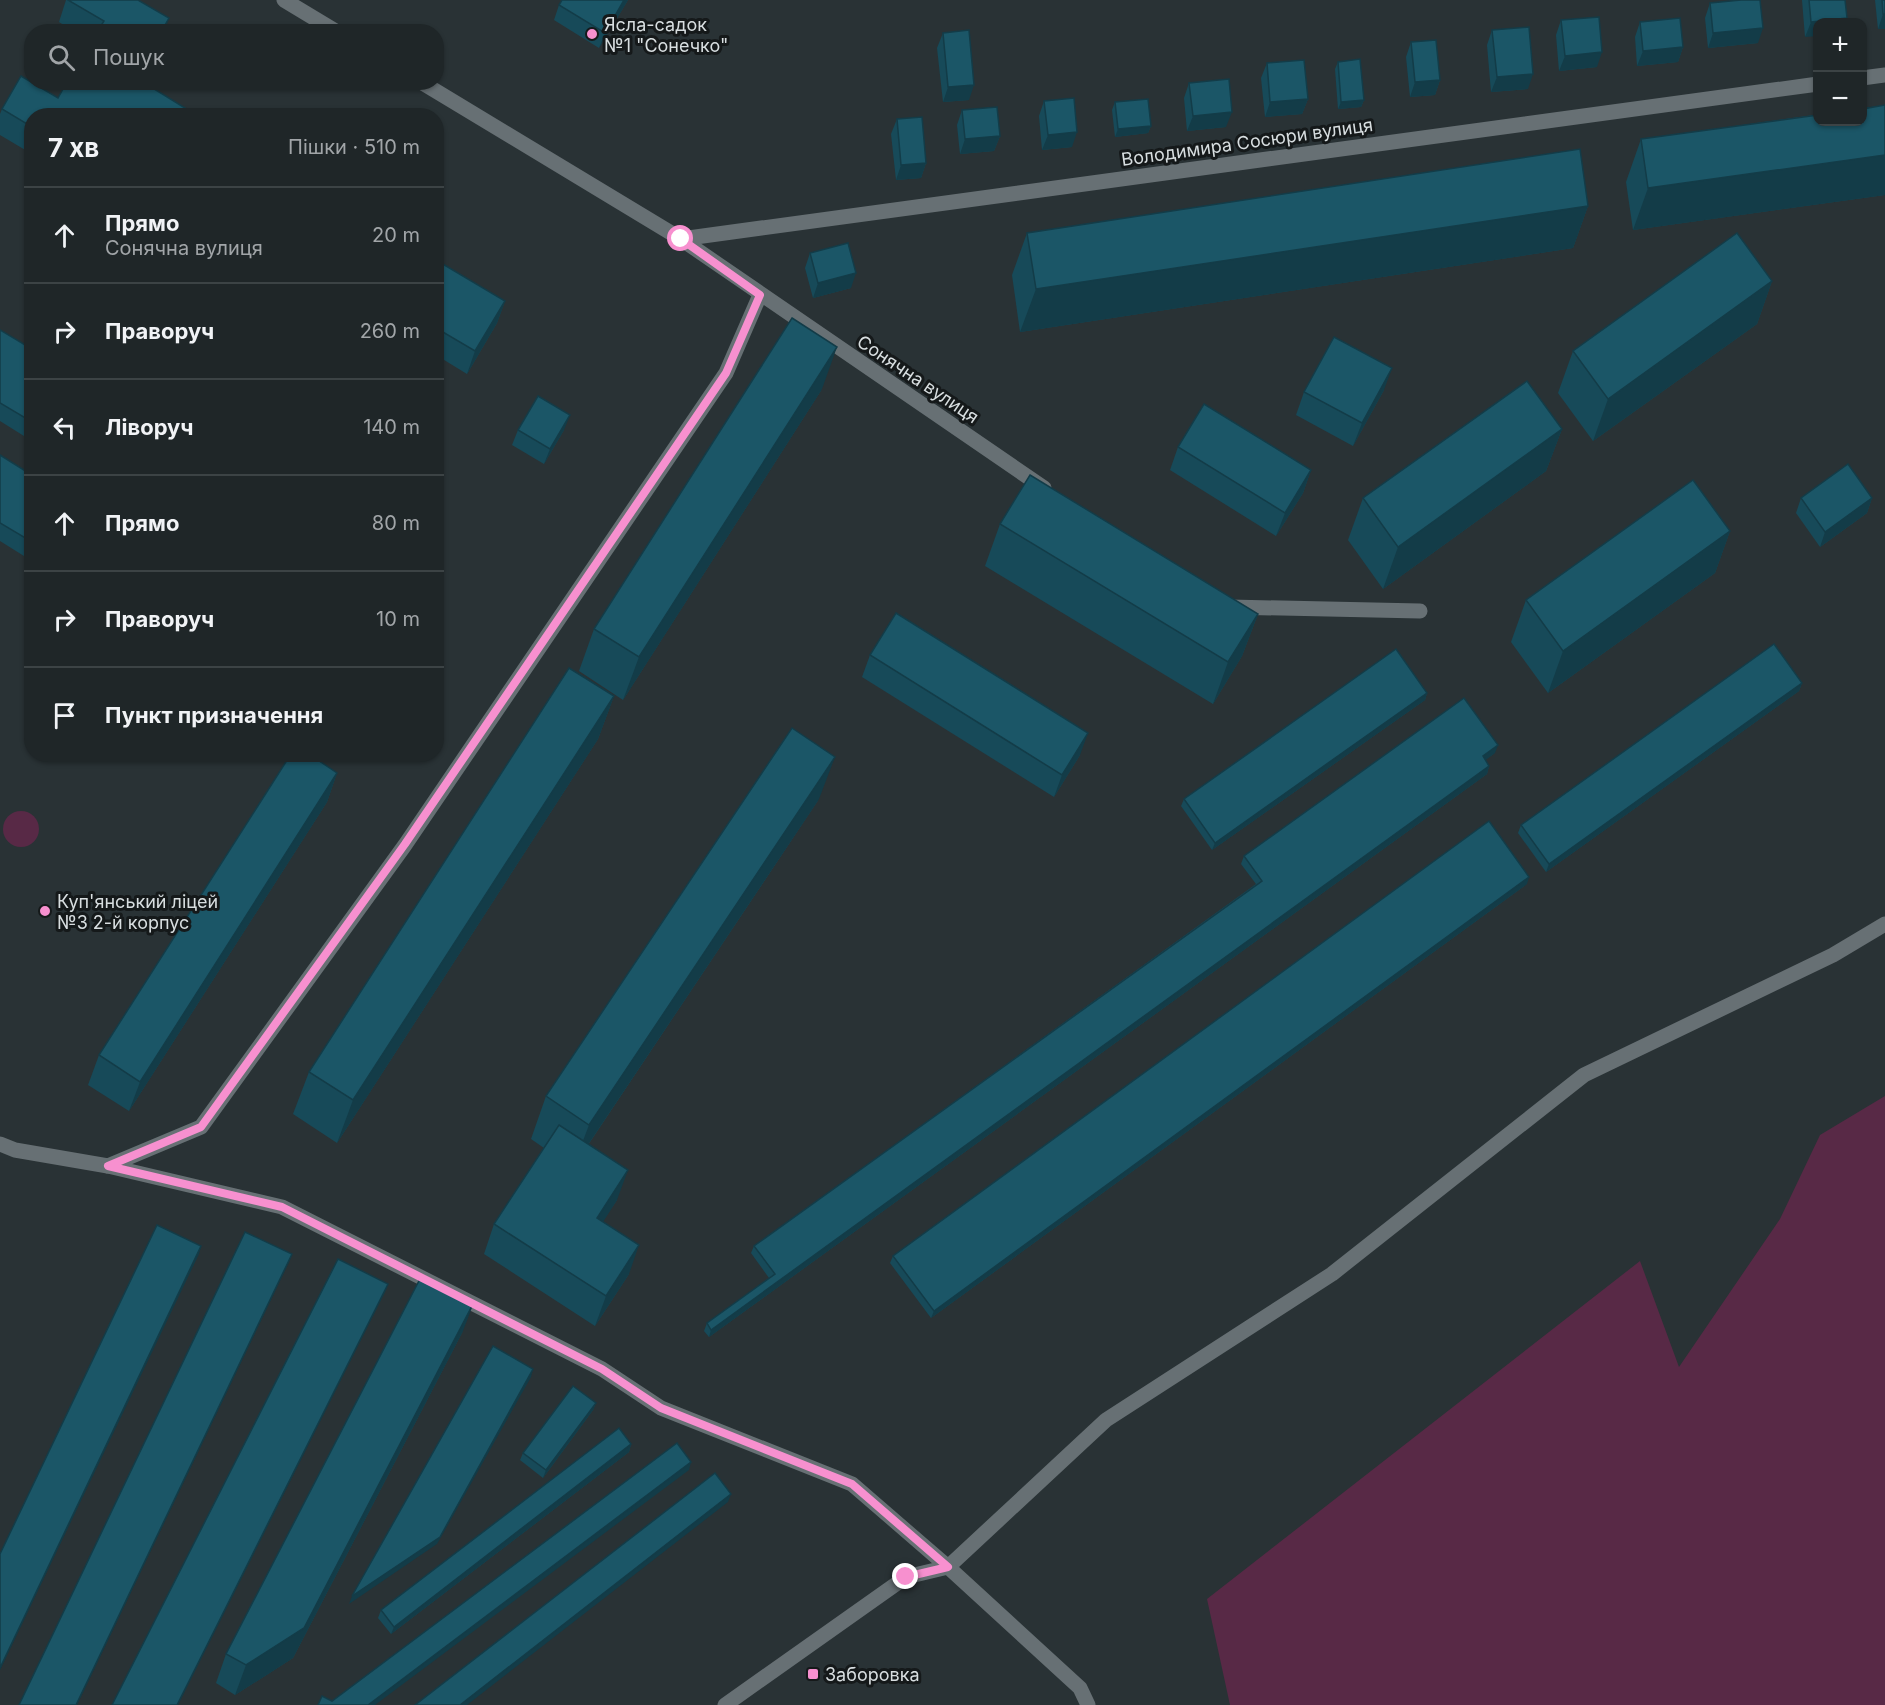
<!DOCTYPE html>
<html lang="uk">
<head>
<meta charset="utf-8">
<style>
	body { margin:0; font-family:Inter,sans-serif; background:#2c3234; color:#f1f3f6 }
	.controls { position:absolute; right:18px; top:18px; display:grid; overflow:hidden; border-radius:12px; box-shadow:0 2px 4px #0004 }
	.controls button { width:54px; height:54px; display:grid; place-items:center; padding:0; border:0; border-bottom:2px solid #3c4345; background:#1f2628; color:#f1f3f6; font:30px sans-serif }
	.stop { position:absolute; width:18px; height:18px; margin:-14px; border:4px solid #f790cf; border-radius:50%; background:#fff }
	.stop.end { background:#f790cf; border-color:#fff; box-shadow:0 2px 6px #0008 }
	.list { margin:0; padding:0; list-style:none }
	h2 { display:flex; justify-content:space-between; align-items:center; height:78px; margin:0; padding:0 24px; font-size:26px }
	h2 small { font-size:20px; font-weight:400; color:#a1a5a8 }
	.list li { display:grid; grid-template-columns:39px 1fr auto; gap:18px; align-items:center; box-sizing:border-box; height:96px; padding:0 24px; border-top:2px solid #3c4345 }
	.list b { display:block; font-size:22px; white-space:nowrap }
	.list p { margin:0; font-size:20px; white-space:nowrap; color:#a1a5a8 }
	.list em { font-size:20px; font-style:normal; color:#a1a5a8 }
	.icon { flex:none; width:33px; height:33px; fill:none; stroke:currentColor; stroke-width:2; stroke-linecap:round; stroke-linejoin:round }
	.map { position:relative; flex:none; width:1885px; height:1705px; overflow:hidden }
	.search { position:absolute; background:#1f2628; box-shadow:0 2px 4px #0004; left:24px; top:24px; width:420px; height:66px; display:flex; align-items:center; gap:15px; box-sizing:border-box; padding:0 21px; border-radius:24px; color:#a1a5a8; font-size:22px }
	.panel { position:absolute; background:#1f2628; box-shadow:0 2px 4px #0004; left:24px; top:108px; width:420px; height:654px; border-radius:24px }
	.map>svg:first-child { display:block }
	.green { fill:#582946 }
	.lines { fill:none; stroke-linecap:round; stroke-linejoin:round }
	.minor { stroke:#677074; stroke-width:15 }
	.wall { fill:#174a59 }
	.shaded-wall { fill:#133c48 }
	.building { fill:#1b5667; stroke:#133c48; stroke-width:1.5 }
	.route { stroke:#f790cf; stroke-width:8 }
	.poi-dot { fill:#f790cf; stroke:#15191a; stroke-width:2 }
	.labels { text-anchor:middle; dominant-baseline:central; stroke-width:6; stroke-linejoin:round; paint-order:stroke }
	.poi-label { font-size:18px; fill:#d8dee0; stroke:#15191a; text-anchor:start }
	.street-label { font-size:18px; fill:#d8dee0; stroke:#15191a }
</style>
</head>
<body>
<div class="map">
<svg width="1885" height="1705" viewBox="0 0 1885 1705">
	<rect width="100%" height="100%" fill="#293235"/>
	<g class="green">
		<circle cx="21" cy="829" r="18"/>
		<polygon points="1885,1096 1885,1705 1230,1705 1207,1599 1640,1261 1679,1367 1780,1219 1820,1135"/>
	</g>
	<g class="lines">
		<g class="minor">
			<polyline points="284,0 337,32"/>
			<polyline points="1862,78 1885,75"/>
			<polyline points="421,82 681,239 1044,488"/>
			<polyline points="681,239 1818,84"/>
			<polyline points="1230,607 1420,611"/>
			<polyline points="0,1144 15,1150 108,1166 282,1207 602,1369 661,1408 852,1484 948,1567 1106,1420 1332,1274 1584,1075 1833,955 1885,924"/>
			<polyline points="108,1166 201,1127 405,845 726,373 760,295"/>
			<polyline points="725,1705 906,1577 948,1567 1080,1688 1088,1705"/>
		</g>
	</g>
	<g class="wall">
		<polygon points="66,0 138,0 164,32 75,32 59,22"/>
		<polygon points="628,0 599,48 554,20 559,5"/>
		<polygon points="1802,0 1845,0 1847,18 1846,22 1818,22 1805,37"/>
		<polygon points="1875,0 1885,0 1885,29 1878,29"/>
		<polygon points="1710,3 1758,43 1708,48 1705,18"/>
		<polygon points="1561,20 1597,67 1559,71 1556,35"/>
		<polygon points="1640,22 1683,47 1678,62 1637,66 1635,37"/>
		<polygon points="1492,30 1528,89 1491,92 1487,45"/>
		<polygon points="943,33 969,100 943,102 937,48"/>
		<polygon points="1411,42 1440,80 1435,95 1410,97 1406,57"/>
		<polygon points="1338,62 1364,100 1361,107 1338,109 1335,69"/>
		<polygon points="1267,63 1308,99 1302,114 1265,117 1261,78"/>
		<polygon points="143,82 32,116 32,154 0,135 0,114 2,109"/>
		<polygon points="1189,83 1226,127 1187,131 1184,98"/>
		<polygon points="1044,101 1072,147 1042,150 1039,116"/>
		<polygon points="1115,102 1151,126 1148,133 1115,137 1112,110"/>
		<polygon points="1885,105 1885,195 1633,230 1626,182 1641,139"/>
		<polygon points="962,110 1000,136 994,151 960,154 957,125"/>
		<polygon points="897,119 926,163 921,178 896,180 891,134"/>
		<polygon points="1588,206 1573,248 1020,332 1012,275 1027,233"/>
		<polygon points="810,253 851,288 813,298 805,268"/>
		<polygon points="436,260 505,301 497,323 467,374 436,355"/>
		<polygon points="1772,281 1757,324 1593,441 1558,393 1573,351"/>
		<polygon points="0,330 32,349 32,441 0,421"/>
		<polygon points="822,389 623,700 579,671 594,629"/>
		<polygon points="1384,390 1353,446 1296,415 1304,392"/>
		<polygon points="1562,429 1546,471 1383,589 1348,540 1363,498"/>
		<polygon points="518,430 564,430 544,464 512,445"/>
		<polygon points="1178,447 1311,470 1303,493 1276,536 1170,470"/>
		<polygon points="0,455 32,475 32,561 0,541"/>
		<polygon points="1801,498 1872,498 1867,513 1820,547 1796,513"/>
		<polygon points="1000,524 1258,614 1242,656 1213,704 985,566"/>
		<polygon points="1730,531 1715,573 1548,693 1511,642 1526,600"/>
		<polygon points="870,655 1080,755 1054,797 862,677"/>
		<polygon points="1802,683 1799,691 1546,872 1518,833 1521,825"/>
		<polygon points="1427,693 1425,700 1212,850 1181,806 1184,799"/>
		<polygon points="614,696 598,739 337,1143 293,1114 309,1072"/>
		<polygon points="1495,753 1485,760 1489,766 1487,774 709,1337 704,1331 707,1323 769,1278 751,1253 754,1246 1256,884 1241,864 1244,856"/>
		<polygon points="337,773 327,802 129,1111 88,1085 99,1055"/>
		<polygon points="819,799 588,1145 617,1200 603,1221 629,1274 595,1326 484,1254 494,1224 544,1148 531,1139 546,1096"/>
		<polygon points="1527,884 931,1318 890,1263 893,1256"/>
		<polygon points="463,1331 293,1658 235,1695 216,1683 226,1654"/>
		<polygon points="596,1403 593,1410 543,1478 520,1460 523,1453"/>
		<polygon points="631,1444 629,1452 391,1634 378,1618 381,1610"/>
	</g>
	<g class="shaded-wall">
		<polygon points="624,0 628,0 599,48 605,33"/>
		<polygon points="1883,14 1885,14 1885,29 1878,29"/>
		<polygon points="169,18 164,32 161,32"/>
		<polygon points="1847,18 1846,22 1818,22 1818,36 1805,37 1811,22"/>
		<polygon points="1763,28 1758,43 1708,48 1713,33"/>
		<polygon points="1683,47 1678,62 1637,66 1643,51"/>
		<polygon points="1602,52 1597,67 1559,71 1565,56"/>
		<polygon points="1533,74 1528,89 1491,92 1497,77"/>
		<polygon points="1440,80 1435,95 1410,97 1415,82"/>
		<polygon points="974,85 969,100 943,102 948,87"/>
		<polygon points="1308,99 1302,114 1265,117 1270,102"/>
		<polygon points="1364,100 1361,107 1338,109 1341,102"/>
		<polygon points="1232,112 1226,127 1187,131 1193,116"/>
		<polygon points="1151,126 1148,133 1115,137 1118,129"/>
		<polygon points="1077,132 1072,147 1042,150 1048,135"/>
		<polygon points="1000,136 994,151 960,154 965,139"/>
		<polygon points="1885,155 1885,195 1633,230 1648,188"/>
		<polygon points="926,163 921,178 896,180 901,165"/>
		<polygon points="1588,206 1573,248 1020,332 1036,289"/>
		<polygon points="856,273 851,288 813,298 818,283"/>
		<polygon points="1772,281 1757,324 1593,441 1608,399"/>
		<polygon points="505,301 497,323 467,374 475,351"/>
		<polygon points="837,347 822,389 623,700 639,657"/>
		<polygon points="1392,368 1384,390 1353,446 1362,423"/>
		<polygon points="570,415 564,430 544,464 550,449"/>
		<polygon points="1562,429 1546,471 1383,589 1398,547"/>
		<polygon points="1311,470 1303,493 1276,536 1285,513"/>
		<polygon points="1872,498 1867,513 1820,547 1825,532"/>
		<polygon points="1730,531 1715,573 1548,693 1563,651"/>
		<polygon points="1258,614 1242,656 1213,704 1228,662"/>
		<polygon points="1802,683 1799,691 1546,872 1549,864"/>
		<polygon points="1427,693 1425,700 1212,850 1215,843"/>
		<polygon points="614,696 598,739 337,1143 353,1100"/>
		<polygon points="1088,733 1080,755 1054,797 1062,775"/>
		<polygon points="1498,745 1495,753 1480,764 1483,756"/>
		<polygon points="835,757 819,799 573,1167 589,1125"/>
		<polygon points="1489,766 1487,774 709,1337 711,1330"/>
		<polygon points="337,773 327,802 129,1111 140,1082"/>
		<polygon points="1529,877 1527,884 931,1318 934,1311"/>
		<polygon points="628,1170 617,1200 587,1247 597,1218"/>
		<polygon points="639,1245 629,1274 595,1326 606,1296"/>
		<polygon points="201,1246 199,1254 0,1670 0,1668"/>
		<polygon points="292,1254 289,1262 77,1705 76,1705"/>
		<polygon points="388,1284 385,1292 178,1705 177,1705"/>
		<polygon points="474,1302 463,1331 293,1658 235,1695 246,1665"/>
		<polygon points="533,1369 531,1377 437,1544 349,1604 352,1596"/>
		<polygon points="596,1403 593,1410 543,1478 546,1470"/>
		<polygon points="631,1444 629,1452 391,1634 394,1627"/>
		<polygon points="691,1462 689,1470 375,1705 368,1705"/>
		<polygon points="731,1494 728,1502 467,1705 460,1705"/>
	</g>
	<g class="building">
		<polygon points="68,0 138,0 169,18 161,32 97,32 104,21"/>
		<polygon points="562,0 624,0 605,33 559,5"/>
		<polygon points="1741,0 1760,0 1763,28 1713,33 1710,3"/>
		<polygon points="1809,0 1845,0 1847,18 1811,22"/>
		<polygon points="1882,0 1885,0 1885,14 1883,14"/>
		<polygon points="1599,17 1602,52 1565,56 1561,20"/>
		<polygon points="1680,18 1683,47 1643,51 1640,22"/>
		<polygon points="1529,27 1533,74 1497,77 1492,30"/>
		<polygon points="969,30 974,85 948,87 943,33"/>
		<polygon points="1436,40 1440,80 1415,82 1411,42"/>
		<polygon points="1360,59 1364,100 1341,102 1338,62"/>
		<polygon points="1304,60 1308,99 1270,102 1267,63"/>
		<polygon points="21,76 58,98 67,82 143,82 198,116 32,116 32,127 2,109"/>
		<polygon points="1229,79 1232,112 1193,116 1189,83"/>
		<polygon points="1074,98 1077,132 1048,135 1044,101"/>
		<polygon points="1148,99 1151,126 1118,129 1115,102"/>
		<polygon points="1885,105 1885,155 1648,188 1641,139 1818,115 1818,122 1863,122 1863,109"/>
		<polygon points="997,107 1000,136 965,139 962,110"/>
		<polygon points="922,117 926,163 901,165 897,119"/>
		<polygon points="1580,149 1588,206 1036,289 1027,233"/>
		<polygon points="1737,233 1772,281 1608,399 1573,351"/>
		<polygon points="848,243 856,273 818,283 810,253"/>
		<polygon points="436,260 505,301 475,351 436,328"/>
		<polygon points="792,318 837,347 639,657 594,629"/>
		<polygon points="0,330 32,349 32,422 0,403"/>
		<polygon points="1334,337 1392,368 1362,423 1304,392"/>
		<polygon points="1527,381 1562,429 1398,547 1363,498"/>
		<polygon points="538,396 570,415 550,449 518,430"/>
		<polygon points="1204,404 1311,470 1285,513 1178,447"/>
		<polygon points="0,455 32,475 32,542 0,523"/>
		<polygon points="1848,464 1872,498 1825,532 1801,498"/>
		<polygon points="1030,475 1258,614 1228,662 1000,524"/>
		<polygon points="1693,480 1730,531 1563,651 1526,600"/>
		<polygon points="896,613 1088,733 1062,775 870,655"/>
		<polygon points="1774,644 1802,683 1549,864 1521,825"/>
		<polygon points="1396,649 1427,693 1215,843 1184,799"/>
		<polygon points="569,668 614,696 353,1100 309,1072"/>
		<polygon points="1464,698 1498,745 1483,756 1489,766 711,1330 707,1323 775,1274 754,1246 1262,881 1244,856"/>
		<polygon points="792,728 835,757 589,1125 546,1096"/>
		<polygon points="291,754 309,754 337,773 140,1082 99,1055"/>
		<polygon points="1489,821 1529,877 934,1311 893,1256"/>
		<polygon points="559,1125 628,1170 597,1218 639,1245 606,1296 494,1224"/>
		<polygon points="157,1225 201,1246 0,1668 0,1554"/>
		<polygon points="245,1232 292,1254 76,1705 19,1705"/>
		<polygon points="338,1259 388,1284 177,1705 112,1705"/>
		<polygon points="422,1275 474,1302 304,1628 246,1665 226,1654"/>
		<polygon points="493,1346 533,1369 440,1537 352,1596"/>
		<polygon points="573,1386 596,1403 546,1470 523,1453"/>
		<polygon points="619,1428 631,1444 394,1627 381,1610"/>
		<polygon points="677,1443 691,1462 368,1705 318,1705 322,1696 332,1701"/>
		<polygon points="715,1473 731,1494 460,1705 415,1705"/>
	</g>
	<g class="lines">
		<polyline class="route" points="681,239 760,295 726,373 405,844 201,1127 108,1166 282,1207 602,1369 661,1408 852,1484 948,1567 906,1577"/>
	</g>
	<g class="poi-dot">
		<circle cx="592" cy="34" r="6"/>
		<circle cx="45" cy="911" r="6"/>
		<rect x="807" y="1668" width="12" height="12" rx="3"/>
	</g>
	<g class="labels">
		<g class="poi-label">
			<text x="604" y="24">Ясла-садок<tspan x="604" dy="21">№1 "Сонечко"</tspan></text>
			<text x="57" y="901">Куп'янський ліцей<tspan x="57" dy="21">№3 2-й корпус</tspan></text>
			<text x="825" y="1674">Заборовка</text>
		</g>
		<g class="street-label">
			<text transform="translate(1247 142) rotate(-8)">Володимира Сосюри вулиця</text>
			<text transform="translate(918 379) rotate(34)">Сонячна вулиця</text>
		</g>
	</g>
</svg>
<div class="controls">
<button>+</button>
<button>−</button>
</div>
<div class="stop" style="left:681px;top:239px"></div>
<div class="stop end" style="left:906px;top:1577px"></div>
<div class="search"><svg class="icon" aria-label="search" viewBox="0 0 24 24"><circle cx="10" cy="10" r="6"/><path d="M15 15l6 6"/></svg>Пошук</div>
<section class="panel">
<h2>7 хв<small>Пішки · 510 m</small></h2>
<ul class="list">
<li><svg class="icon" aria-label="ahead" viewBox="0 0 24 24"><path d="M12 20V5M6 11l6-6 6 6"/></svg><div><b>Прямо</b><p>Сонячна вулиця</p></div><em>20 m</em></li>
<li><svg class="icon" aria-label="right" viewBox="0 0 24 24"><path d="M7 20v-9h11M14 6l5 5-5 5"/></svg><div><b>Праворуч</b></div><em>260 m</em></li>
<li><svg class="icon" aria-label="left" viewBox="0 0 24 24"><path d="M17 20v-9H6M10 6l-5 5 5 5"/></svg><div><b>Ліворуч</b></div><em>140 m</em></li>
<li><svg class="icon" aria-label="ahead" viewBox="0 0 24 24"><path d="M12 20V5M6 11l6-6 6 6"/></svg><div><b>Прямо</b></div><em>80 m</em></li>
<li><svg class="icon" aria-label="right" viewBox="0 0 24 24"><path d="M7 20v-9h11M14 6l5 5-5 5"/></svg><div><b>Праворуч</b></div><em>10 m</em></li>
<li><svg class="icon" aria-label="arrive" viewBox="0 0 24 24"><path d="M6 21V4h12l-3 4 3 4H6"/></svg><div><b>Пункт призначення</b></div></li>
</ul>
</section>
</div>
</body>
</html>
